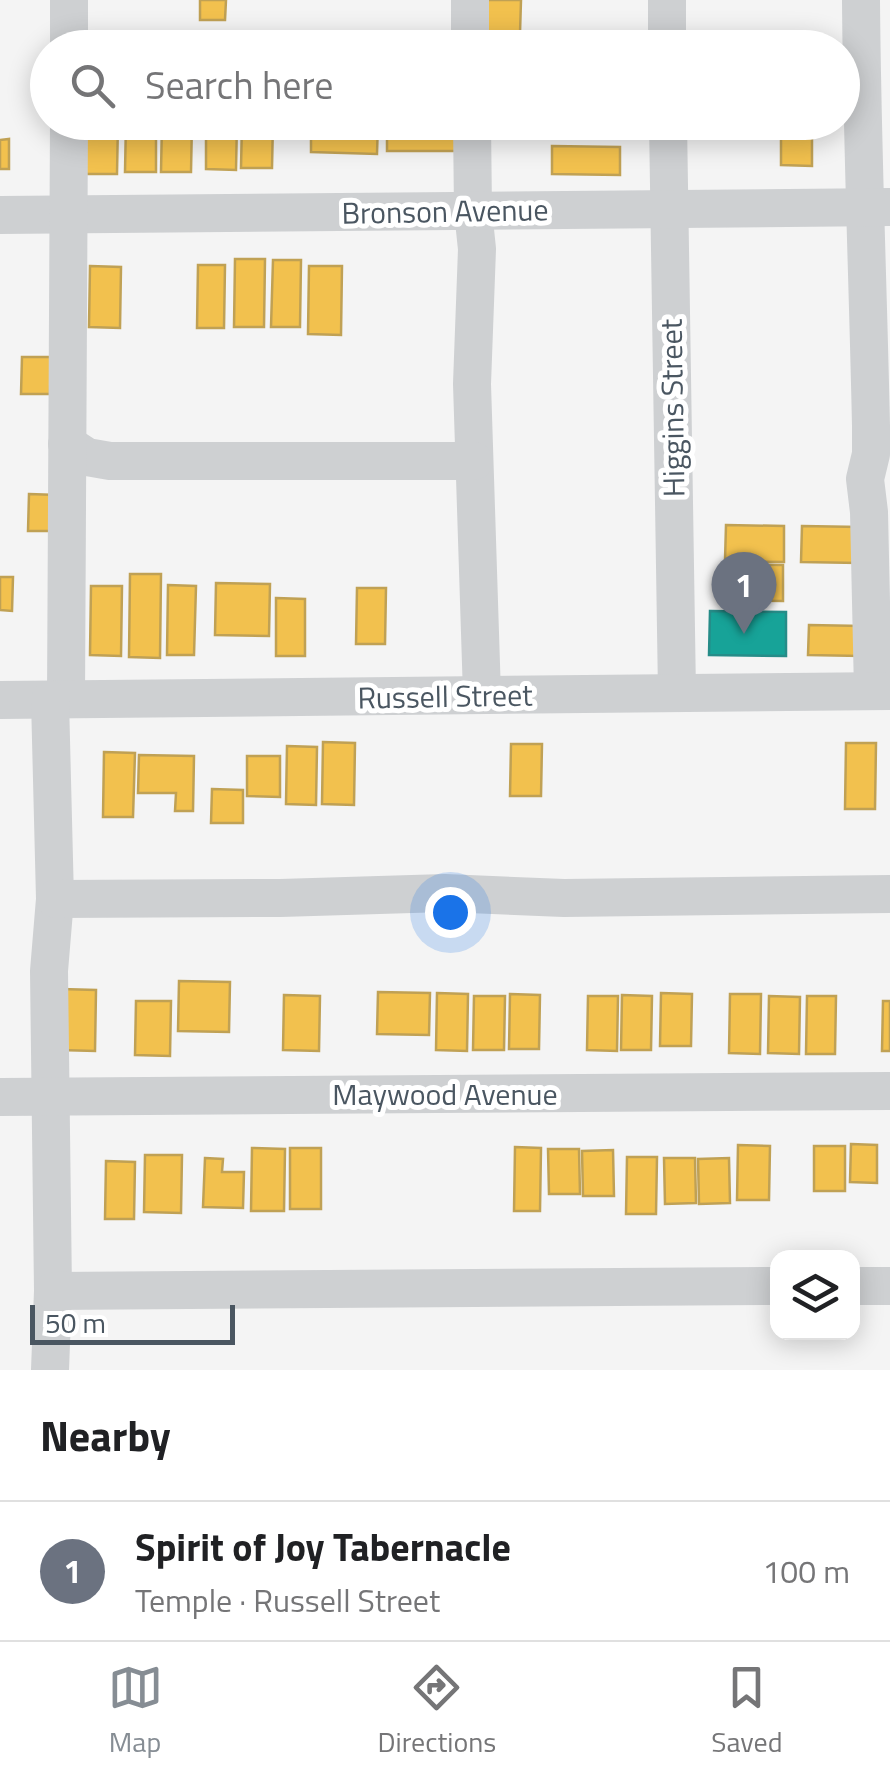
<!DOCTYPE html>
<html lang="en">
<head>
<meta charset="utf-8">
<style>
	body { margin:0; font-family:"Titillium Web",sans-serif; background:#f2f2f2; color:#202124 }
	.controls { position:absolute; right:30px; bottom:30px; display:grid; overflow:hidden; border-radius:20px; box-shadow:0 5px 25px #0003 }
	.controls button { width:90px; height:90px; display:grid; place-items:center; padding:0; border:0; border-bottom:2px solid #e0e0e0; background:#fff; color:#202124; font:50px sans-serif }
	.scale { position:absolute; left:30px; bottom:25px; width:205px; box-sizing:border-box; padding-left:10px; border:5px solid #4a5661; border-top:0; font-size:28px; line-height:35px; white-space:nowrap; color:#4a5661; -webkit-text-stroke:8px #fff; paint-order:stroke }
	.you { position:absolute; left:450px; top:912px; width:35px; height:35px; margin:-25px; border:8px solid #fff; border-radius:50%; background:#1a73e8; box-shadow:0 0 0 15px #1a73e833 }
	.badge { display:grid; place-items:center; width:65px; height:65px; border-radius:50%; background:#868d94; color:#fff; font-size:32px; font-weight:700 }
	.pin { position:absolute; translate:-50% -82px; filter:drop-shadow(0 2px 5px #0008) }
	.pin::after { content:''; position:absolute; top:52px; width:35px; height:30px; background:inherit; clip-path:polygon(0 0,100% 0,50% 100%) }
	.list { margin:0; padding:0; list-style:none }
	h2 { display:flex; justify-content:space-between; align-items:center; height:130px; margin:0; padding:0 40px; font-size:42px }
	h2 small { font-size:32px; font-weight:400; color:#757577 }
	.list li { display:grid; grid-template-columns:65px 1fr auto; gap:30px; align-items:center; box-sizing:border-box; height:140px; padding:0 40px; border-top:2px solid #e0e0e0 }
	.list b { display:block; font-size:38px; white-space:nowrap }
	.list p { margin:0; font-size:32px; white-space:nowrap; color:#757577 }
	.list em { font-size:32px; font-style:normal; color:#757577 }
	.icon { flex:none; width:55px; height:55px; fill:none; stroke:currentColor; stroke-width:2; stroke-linecap:round; stroke-linejoin:round }
	.map { position:relative; flex:none; width:890px; height:1370px; overflow:hidden }
	.search { position:absolute; background:#fff; box-shadow:0 5px 25px #0003; left:30px; right:30px; top:30px; height:110px; display:flex; align-items:center; gap:25px; box-sizing:border-box; padding:0 35px; border-radius:55px; color:#757577; font-size:38px }
	.sheet { height:270px; background:#fff }
	nav { display:flex; justify-content:space-around; align-items:center; box-sizing:border-box; height:140px; border-top:2px solid #e0e0e0; background:#fff; font-size:28px; color:#757577 }
	nav a { display:grid; justify-items:center; gap:5px }
	nav .on { color:#868d94 }
	.map>svg:first-child { display:block }
	.homes { fill:#f2c14e; stroke:#c0a154; stroke-width:2.5 }
	.public { fill:#17a398; stroke:#268c88; stroke-width:2.5 }
	.lines { fill:none; stroke-linecap:round; stroke-linejoin:round }
	.minor { stroke:#ced0d2; stroke-width:38 }
	.labels { text-anchor:middle; dominant-baseline:central; stroke-width:10; stroke-linejoin:round; paint-order:stroke }
	.street-label { font-size:30px; fill:#4a5661; stroke:#fff }
</style>
</head>
<body>
<div class="map">
<svg width="890" height="1370" viewBox="0 0 890 1370">
	<rect width="100%" height="100%" fill="#f4f4f4"/>
	<g class="homes">
		<polygon points="200,0 226,0 225,20 200,20"/>
		<polygon points="485,0 521,0 520,33 484,33"/>
		<polygon points="724,35 791,36 791,48 724,48"/>
		<polygon points="84,122 118,122 117,174 84,174"/>
		<polygon points="126,122 156,122 156,172 125,172"/>
		<polygon points="162,122 192,122 191,172 161,172"/>
		<polygon points="206,122 237,122 236,170 206,169"/>
		<polygon points="242,122 273,122 272,168 241,168"/>
		<polygon points="311,122 378,122 377,154 311,152"/>
		<rect x="387" y="122" width="71" height="29"/>
		<polygon points="781,122 812,122 812,166 781,165"/>
		<polygon points="9,139 9,169 0,169 0,140"/>
		<polygon points="552,146 620,147 620,175 552,174"/>
		<polygon points="235,259 265,259 264,327 234,327"/>
		<polygon points="273,260 301,260 300,327 271,327"/>
		<polygon points="198,265 225,265 224,328 197,328"/>
		<polygon points="90,266 121,267 120,328 89,327"/>
		<polygon points="309,266 342,266 341,335 308,334"/>
		<polygon points="22,357 51,357 50,394 21,394"/>
		<polygon points="29,494 57,495 57,531 28,531"/>
		<polygon points="726,525 784,526 784,562 725,561"/>
		<polygon points="802,526 860,527 859,563 801,562"/>
		<polygon points="725,564 783,565 783,601 724,600"/>
		<polygon points="130,574 161,574 160,658 129,657"/>
		<polygon points="0,577 13,577 12,611 0,610"/>
		<polygon points="216,583 270,584 269,636 215,635"/>
		<polygon points="168,585 196,586 194,655 167,655"/>
		<polygon points="91,586 122,586 121,656 90,655"/>
		<polygon points="357,588 386,588 385,644 356,644"/>
		<polygon points="276,598 305,599 305,656 276,656"/>
		<polygon points="809,625 862,626 861,656 808,655"/>
		<polygon points="323,742 355,743 354,805 322,804"/>
		<polygon points="846,743 876,743 875,809 845,809"/>
		<polygon points="511,744 542,744 541,796 510,796"/>
		<polygon points="287,746 317,747 316,805 286,804"/>
		<polygon points="104,752 135,753 133,817 103,817"/>
		<polygon points="139,755 194,756 193,811 175,811 176,793 138,793"/>
		<polygon points="247,756 280,756 280,797 247,796"/>
		<polygon points="212,789 243,790 243,823 211,823"/>
		<polygon points="179,981 230,982 229,1032 178,1031"/>
		<polygon points="61,989 96,990 95,1051 60,1050"/>
		<polygon points="378,992 430,993 429,1035 377,1034"/>
		<polygon points="437,993 468,994 467,1051 436,1050"/>
		<polygon points="661,993 692,994 691,1046 660,1046"/>
		<polygon points="510,994 540,995 539,1049 509,1049"/>
		<polygon points="730,994 761,994 760,1054 729,1053"/>
		<polygon points="284,995 320,996 319,1051 283,1050"/>
		<polygon points="622,995 652,996 651,1050 621,1050"/>
		<polygon points="474,996 505,996 504,1050 473,1050"/>
		<polygon points="588,996 618,996 617,1051 587,1050"/>
		<polygon points="769,996 800,997 799,1054 768,1053"/>
		<polygon points="807,996 836,996 835,1054 806,1054"/>
		<polygon points="136,1001 171,1001 170,1056 135,1055"/>
		<polygon points="883,1001 890,1001 890,1051 882,1051"/>
		<polygon points="851,1144 877,1145 877,1183 850,1182"/>
		<polygon points="738,1145 770,1146 769,1200 737,1200"/>
		<rect x="814" y="1146" width="31" height="45"/>
		<polygon points="515,1147 541,1148 540,1211 514,1211"/>
		<polygon points="252,1148 285,1149 284,1211 251,1211"/>
		<rect x="290" y="1148" width="31" height="61"/>
		<polygon points="548,1149 579,1149 580,1194 549,1194"/>
		<polygon points="613,1150 614,1196 583,1196 582,1151"/>
		<polygon points="145,1155 182,1155 181,1213 144,1212"/>
		<polygon points="627,1157 657,1157 656,1214 626,1214"/>
		<polygon points="205,1158 223,1159 222,1172 244,1172 243,1208 203,1207"/>
		<polygon points="664,1158 695,1158 696,1203 665,1204"/>
		<polygon points="729,1158 730,1203 699,1204 698,1159"/>
		<polygon points="106,1161 135,1162 134,1219 105,1219"/>
	</g>
	<polygon class="public" points="710,611 786,612 786,656 709,655"/>
	<g class="lines">
		<g class="minor">
			<polyline points="470,0 470,48"/>
			<polyline points="667,0 667,48"/>
			<path d="M861,0C862,142 868,284 871,426V454L865,479L869,512L873,691"/>
			<polyline points="69,48 69,0"/>
			<polyline points="472,122 473,211 477,249 472,384 482,695"/>
			<polyline points="668,122 677,693"/>
			<polyline points="0,215 890,207"/>
			<polyline points="67,444 87,457 110,461 474,461"/>
			<polyline points="66,699 69,122"/>
			<polyline points="0,700 890,691"/>
			<polyline points="50,700 55,899 49,971 53,1291 50,1370"/>
			<polyline points="55,899 280,898 445,893 564,898 890,894"/>
			<polyline points="0,1097 890,1091"/>
			<polyline points="852,1286 890,1286"/>
			<polyline points="53,1291 778,1286"/>
		</g>
	</g>
	<g class="labels">
		<g class="street-label">
			<text transform="translate(445 211) rotate(-1)">Bronson Avenue</text>
			<text transform="translate(672 408) rotate(-91)">Higgins Street</text>
			<text transform="translate(445 696) rotate(-1)">Russell Street</text>
			<text x="445" y="1094">Maywood Avenue</text>
		</g>
	</g>
</svg>
<div class="controls">
<button><svg class="icon" aria-label="layers" viewBox="0 0 24 24"><path d="M12 4l9 5-9 5-9-5zM3 14l9 5 9-5"/></svg></button>
</div>
<div class="scale">50 m</div>
<div class="you"></div>
<div class="pin badge" style="left:744px;top:634px;background:#6b7280">1</div>
<div class="search"><svg class="icon" aria-label="search" viewBox="0 0 24 24"><circle cx="10" cy="10" r="6"/><path d="M15 15l6 6"/></svg>Search here</div>
</div>
<section class="sheet">
<h2>Nearby<small></small></h2>
<ul class="list">
<li><span class="badge" style="background:#6b7280">1</span><div><b>Spirit of Joy Tabernacle</b><p>Temple · Russell Street</p></div><em>100 m</em></li>
</ul>
</section>
<nav>
<a class="on"><svg class="icon" aria-label="map" viewBox="0 0 24 24"><path d="M3 6l6-2 6 2 6-2v14l-6 2-6-2-6 2zM9 4v14M15 6v14"/></svg>Map</a>
<a><svg class="icon" aria-label="directions" viewBox="0 0 24 24"><path d="M12 3l9 9-9 9-9-9zM9 14v-3h6M13 9l2 2-2 2"/></svg>Directions</a>
<a><svg class="icon" aria-label="saved" viewBox="0 0 24 24"><path d="M7 4h10v16l-5-4-5 4z"/></svg>Saved</a>
</nav>
</body>
</html>
